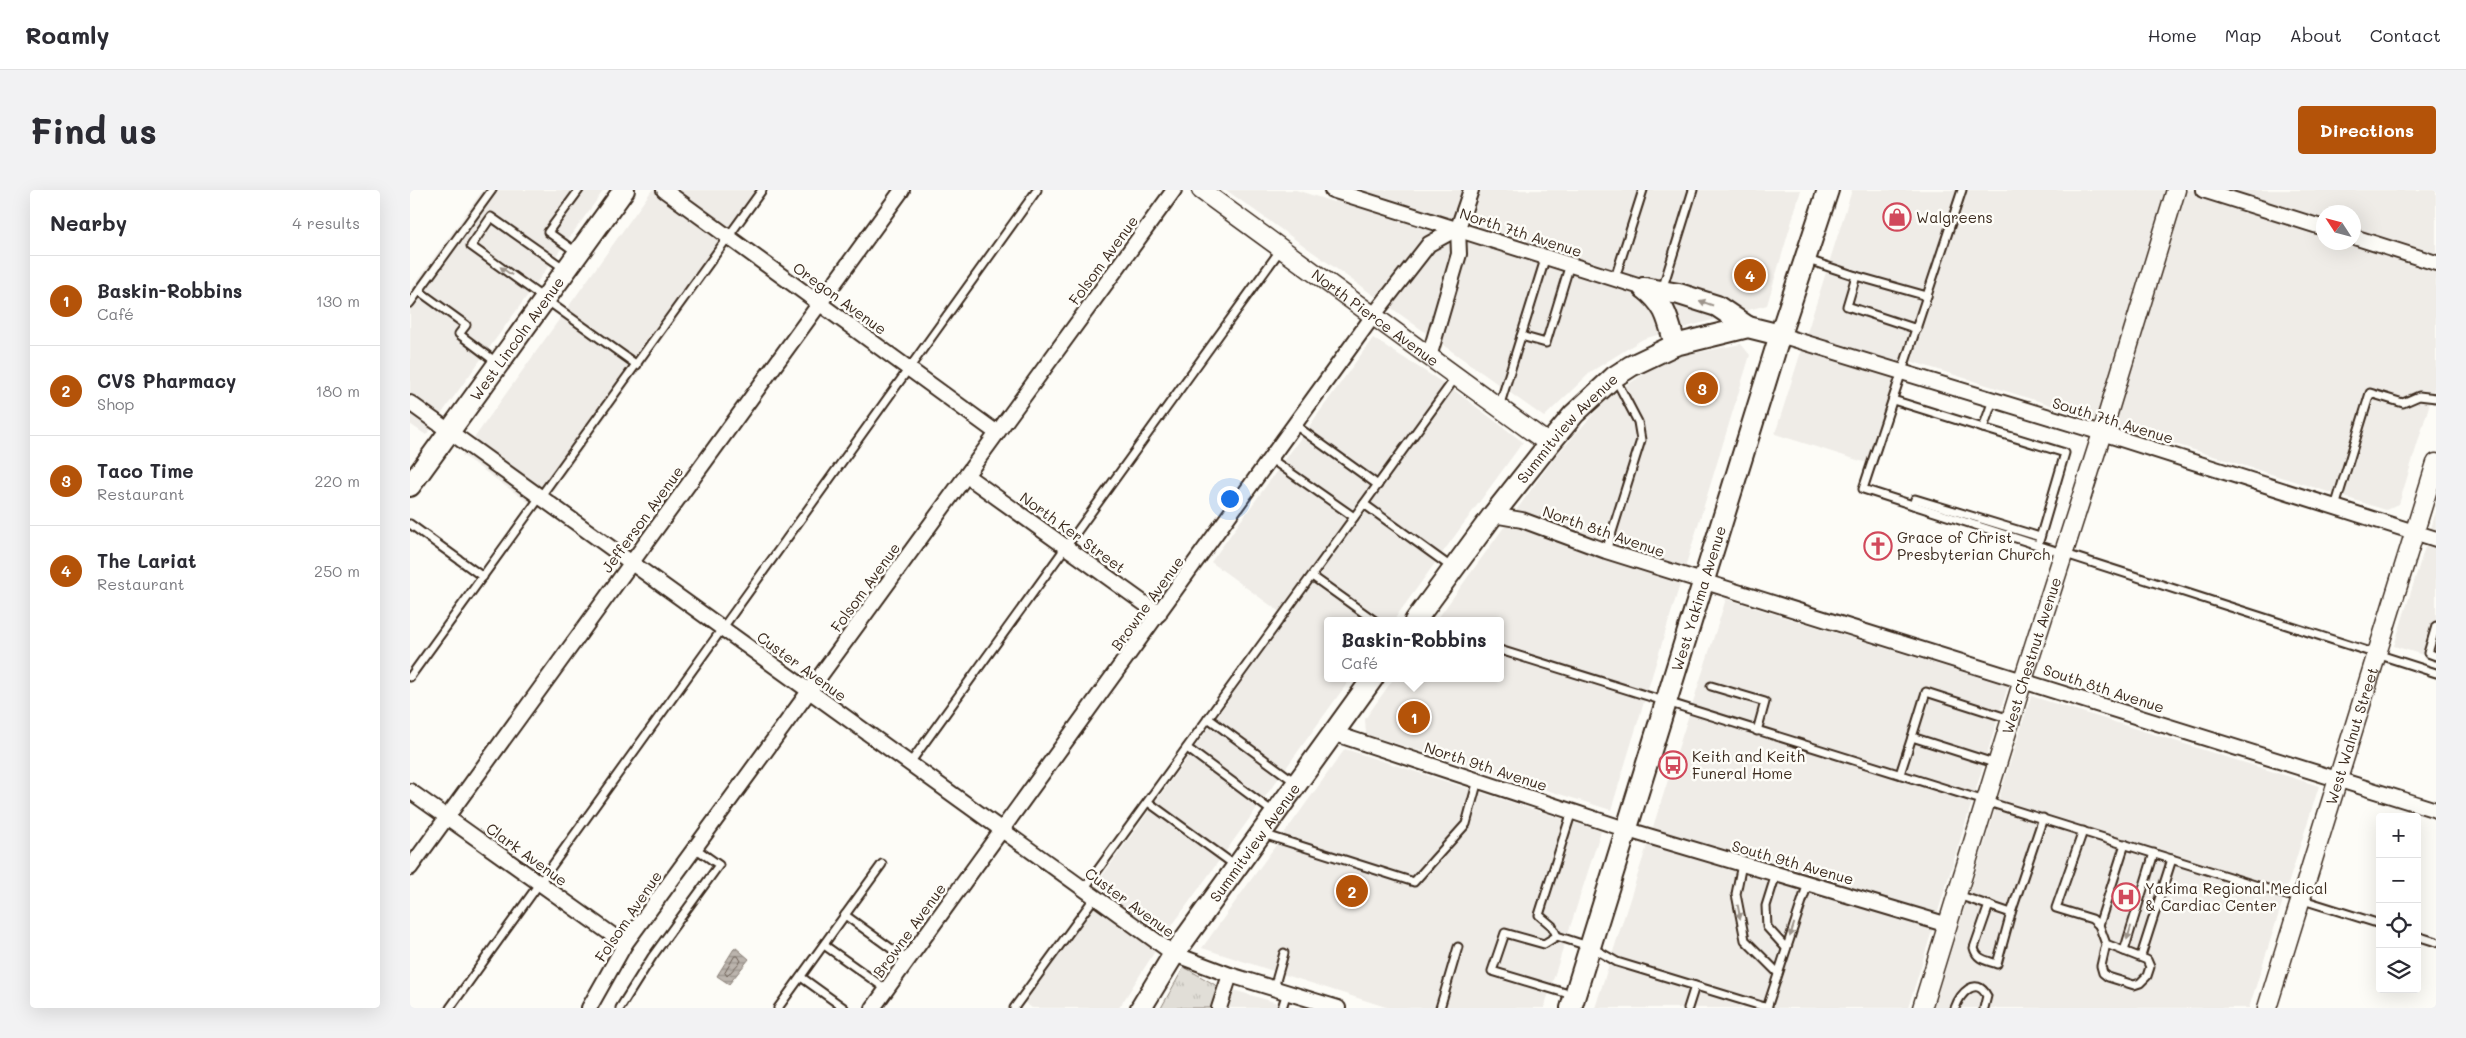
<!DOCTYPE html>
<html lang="en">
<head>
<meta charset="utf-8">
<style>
	body { margin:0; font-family:Mali,sans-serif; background:#f2f2f3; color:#2b2b33 }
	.controls { position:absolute; right:15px; bottom:15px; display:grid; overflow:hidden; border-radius:5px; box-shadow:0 5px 20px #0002 }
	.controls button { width:45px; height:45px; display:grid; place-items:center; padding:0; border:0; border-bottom:1px solid #e1e1e2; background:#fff; color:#2b2b33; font:25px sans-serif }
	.compass { position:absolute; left:1906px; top:15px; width:45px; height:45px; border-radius:50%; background:#fff; box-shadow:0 5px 20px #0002; rotate:306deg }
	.you { position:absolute; left:819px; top:308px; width:18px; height:18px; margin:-12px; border:4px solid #fff; border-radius:50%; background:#1a73e8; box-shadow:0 0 0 8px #1a73e833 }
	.badge { display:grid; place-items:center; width:32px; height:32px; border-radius:50%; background:#b45309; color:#fff; font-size:16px; font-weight:700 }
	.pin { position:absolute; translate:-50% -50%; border:2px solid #fff; box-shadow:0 1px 5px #0006 }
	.popup { position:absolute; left:914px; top:427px; width:180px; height:65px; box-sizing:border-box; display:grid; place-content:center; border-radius:5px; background:#fff; filter:drop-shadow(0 1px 4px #0005); font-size:16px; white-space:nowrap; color:#7c7c81 }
	.popup b { font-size:19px; color:#2b2b33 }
	.popup::after { content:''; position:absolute; left:50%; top:100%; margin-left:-10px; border:10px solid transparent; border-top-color:#fff }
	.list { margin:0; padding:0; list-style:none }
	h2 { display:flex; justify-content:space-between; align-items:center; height:65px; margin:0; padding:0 20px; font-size:21px }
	h2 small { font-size:16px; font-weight:400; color:#7c7c81 }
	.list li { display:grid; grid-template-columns:32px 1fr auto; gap:15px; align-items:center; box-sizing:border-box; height:90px; padding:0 20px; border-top:1px solid #e1e1e2 }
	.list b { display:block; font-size:19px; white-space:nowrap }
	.list p { margin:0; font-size:16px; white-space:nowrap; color:#7c7c81 }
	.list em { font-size:16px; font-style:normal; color:#7c7c81 }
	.icon { flex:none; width:28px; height:28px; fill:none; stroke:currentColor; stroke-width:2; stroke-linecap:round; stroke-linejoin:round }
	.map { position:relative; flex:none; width:2026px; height:818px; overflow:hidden; border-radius:5px }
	header { display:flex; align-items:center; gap:30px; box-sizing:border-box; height:70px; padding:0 25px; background:#fff; border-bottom:1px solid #e1e1e2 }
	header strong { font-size:24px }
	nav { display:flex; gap:28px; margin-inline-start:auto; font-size:18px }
	.intro { display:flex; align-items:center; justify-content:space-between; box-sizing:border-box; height:120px; padding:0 30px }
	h1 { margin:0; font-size:35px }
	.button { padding:12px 22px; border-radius:5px; background:#b45309; color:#fff; font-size:18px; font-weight:700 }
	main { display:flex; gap:30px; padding:0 30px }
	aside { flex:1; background:#fff; border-radius:5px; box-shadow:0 5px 20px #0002 }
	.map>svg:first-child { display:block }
	.built { fill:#efece7; fill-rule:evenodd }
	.grass { fill:url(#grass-tufts); stroke:#8e847a }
	.water { fill:url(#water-rules); stroke:#887d74 }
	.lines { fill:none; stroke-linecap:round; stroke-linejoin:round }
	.shore { stroke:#6e6157; stroke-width:1 }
	.service-casing { stroke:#3b2a1e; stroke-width:11 }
	.minor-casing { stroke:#3b2a1e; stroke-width:18 }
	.tertiary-casing { stroke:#3b2a1e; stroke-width:21 }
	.secondary-casing { stroke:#3b2a1e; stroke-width:24 }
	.service { stroke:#fdfcf7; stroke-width:7 }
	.minor { stroke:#fdfcf7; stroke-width:14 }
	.tertiary { stroke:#fdfcf7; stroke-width:18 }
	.secondary { stroke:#fdfcf7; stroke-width:20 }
	.oneway { fill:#9c938a }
	.labels { text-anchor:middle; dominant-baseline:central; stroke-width:5; stroke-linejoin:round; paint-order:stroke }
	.poi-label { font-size:15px; fill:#3b2a1e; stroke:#fdfcf7; text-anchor:start }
	.street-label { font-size:15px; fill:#3b2a1e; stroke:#fdfcf7 }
</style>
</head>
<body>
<header>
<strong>Roamly</strong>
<nav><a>Home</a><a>Map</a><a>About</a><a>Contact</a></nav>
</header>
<div class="intro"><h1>Find us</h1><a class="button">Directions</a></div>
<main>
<aside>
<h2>Nearby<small>4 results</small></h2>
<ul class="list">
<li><span class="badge">1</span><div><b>Baskin-Robbins</b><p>Café</p></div><em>130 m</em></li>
<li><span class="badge">2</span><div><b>CVS Pharmacy</b><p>Shop</p></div><em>180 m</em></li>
<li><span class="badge">3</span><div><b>Taco Time</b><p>Restaurant</p></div><em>220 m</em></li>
<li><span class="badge">4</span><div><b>The Lariat</b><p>Restaurant</p></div><em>250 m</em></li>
</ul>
</aside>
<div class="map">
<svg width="2026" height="818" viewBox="0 0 2026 818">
	<defs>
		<pattern id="grass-tufts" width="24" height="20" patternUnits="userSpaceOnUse" patternTransform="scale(1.25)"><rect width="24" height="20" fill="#e1ded7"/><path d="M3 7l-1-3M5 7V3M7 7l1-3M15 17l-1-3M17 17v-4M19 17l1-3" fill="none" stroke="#c2bfb8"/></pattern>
		<pattern id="water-rules" width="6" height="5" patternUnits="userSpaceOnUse" patternTransform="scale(1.25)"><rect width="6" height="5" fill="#bbb4ad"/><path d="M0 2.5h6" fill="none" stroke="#99938c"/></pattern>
	</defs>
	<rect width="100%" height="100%" fill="#fdfcf7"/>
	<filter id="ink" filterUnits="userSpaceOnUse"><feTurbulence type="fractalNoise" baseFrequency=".02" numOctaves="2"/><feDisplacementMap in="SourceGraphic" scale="10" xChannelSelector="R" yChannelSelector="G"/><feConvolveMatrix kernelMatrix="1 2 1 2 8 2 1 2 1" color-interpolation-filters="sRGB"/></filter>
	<g filter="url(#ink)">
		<g class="built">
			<polygon points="73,0 194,0 16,245 0,234 0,101"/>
			<polygon points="242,0 359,0 129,320 52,265"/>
			<polygon points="816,0 886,0 924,12 928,0 1391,0 1357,115 1233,149 1182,181 1134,227"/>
			<path d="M1442,0H2026V193L1989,314L1976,320L1497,170L1463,275L1365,244ZM1914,22H1944V52H1914Z"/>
			<polygon points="963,148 1044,200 1113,252 983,431 918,431 918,488 941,488 756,744 709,818 622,818 606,806 900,397 894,392 871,423 801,372"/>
			<polygon points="1331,154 1340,165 1201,620 956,544 955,529 984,488 1090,488 1090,431 1026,431 1144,268 1198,208 1256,169"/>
			<polygon points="2026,322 2026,469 1984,456"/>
			<polygon points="1316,409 1598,496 1498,818 1185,818"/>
			<polygon points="1621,506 1909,596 1839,818 1523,818"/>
			<polygon points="935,559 1191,641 1134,818 979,818 792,758"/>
			<polygon points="823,800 885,818 817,818"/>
		</g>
		<polygon class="grass" points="774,777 809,797 802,818 751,818"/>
		<polygon class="water" points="325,757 339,769 319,794 307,786"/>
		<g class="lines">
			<polygon class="shore" points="325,766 328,766 331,771 317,786 315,783"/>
			<g class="service-casing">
				<g id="service">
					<polyline points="1552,0 1453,299 2026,483"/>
					<polyline points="166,62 138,42 169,0"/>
					<polyline points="1398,70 1446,86 1437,116 1507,139"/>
					<polyline points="155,79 81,27 61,56 227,175"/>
					<polyline points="1446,86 1517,106"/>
					<polyline points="1205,88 1233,0"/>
					<polyline points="1252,100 1283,0"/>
					<polyline points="9,101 56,135 49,144 86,172"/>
					<polyline points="0,113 82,0"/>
					<polyline points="1111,146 1136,153 1160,74"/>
					<polyline points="1483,210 1573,238"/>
					<polyline points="1583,210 1573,238 1655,263 1628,355"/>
					<polyline points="1089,217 1136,66"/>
					<polyline points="885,235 968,295"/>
					<polyline points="861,269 944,327"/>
					<polyline points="954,314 1041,377"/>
					<polyline points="1503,315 1505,309 1630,347"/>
					<polyline points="1925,317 1960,203 1993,213 2009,206 2026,208"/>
					<polyline points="0,334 73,387"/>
					<polyline points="1196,361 1231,250 1228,232 1206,190"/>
					<polyline points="902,386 965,431"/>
					<polyline points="2026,436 2018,463 2026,466"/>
					<polyline points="1090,460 1970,734"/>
					<polyline points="0,487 352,0"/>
					<polyline points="1301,496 1355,512 1347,541"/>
					<polyline points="798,528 885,592"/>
					<polyline points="1502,547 1516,502 1600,529"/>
					<polyline points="777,558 863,622"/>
					<polyline points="500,573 871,59"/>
					<polyline points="1490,584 1502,547 1587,574"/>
					<polyline points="738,612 826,676"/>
					<polyline points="1162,621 1129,725 1142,736 1147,746 1181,757 1207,772 1358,818"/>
					<polyline points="1673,641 1646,718 1682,729 1689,735"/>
					<polyline points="853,644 1004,692 1056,634 1068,590"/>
					<polyline points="1332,674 1326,704 1335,750 1368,783"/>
					<polyline points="1366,684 1356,716 1357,737 1376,758"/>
					<polyline points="674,699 1046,187"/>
					<polyline points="1548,705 1601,723 1633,628"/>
					<path d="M1579,715L1564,758C1567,770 1576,770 1587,774L1601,723"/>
					<polyline points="435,725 472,674"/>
					<polyline points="1147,746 1134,754 1095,743 1082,781 1162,805"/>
					<polyline points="2007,746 2026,752"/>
					<polyline points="1696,754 1737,770 1740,777 1737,786 1730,793 1724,795 1698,787 1693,783 1691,776 1696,754 1689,735 1715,654"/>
					<polyline points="414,755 476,799"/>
					<polyline points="1714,761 1744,663"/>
					<polyline points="1731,766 1762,669"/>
					<polyline points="391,787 434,818"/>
					<polyline points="864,798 874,763"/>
					<polyline points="40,818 627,0"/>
					<polyline points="210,818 242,767 309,675 285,658"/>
					<polyline points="368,818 435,725 497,770"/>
					<polyline points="604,818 685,707"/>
					<polyline points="872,818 877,802"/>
					<polyline points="1030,818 1048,757"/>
					<polyline points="1278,818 1285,796"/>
					<polyline points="1357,818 1398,693"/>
					<path d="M1545,818C1550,804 1566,785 1577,806L1574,818"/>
				</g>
			</g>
			<g class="minor-casing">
				<g id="minor">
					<polyline points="254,0 587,243"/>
					<polyline points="922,0 1234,98"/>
					<polyline points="1793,0 1914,38"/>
					<polyline points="1944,47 2026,73"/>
					<polyline points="1370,145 1692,243 2026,349"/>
					<polyline points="1019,167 1049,64 1048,38 1061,0"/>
					<polyline points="0,213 764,764 820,785 928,818"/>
					<polyline points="557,286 749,424"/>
					<polyline points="1083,325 1112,330 1196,361 2026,620"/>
					<polyline points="923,543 1218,640 1538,735"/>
					<polyline points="0,601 215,754"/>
					<polyline points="0,678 492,0"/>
					<polyline points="179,818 215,754 764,0"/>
					<polyline points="463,818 963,126 1019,54 1048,38"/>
					<polyline points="809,818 820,785"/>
				</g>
			</g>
			<g class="tertiary-casing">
				<g id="tertiary">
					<path id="s1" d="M791,0L1139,254"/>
					<path id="s2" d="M1512,818L1613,490L1692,243L1766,0"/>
					<path id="s3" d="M1857,818L2026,273"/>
				</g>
			</g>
			<g class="secondary-casing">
				<g id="secondary">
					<polyline points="1234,98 1269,104 1307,116 1338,137"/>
					<path d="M1234,98C1256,115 1258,129 1265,155"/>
					<path id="s4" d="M0,296L214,0"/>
					<path id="s5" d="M1005,431L1083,325L1139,254L1164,224L1204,187L1221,176L1265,155L1338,137L1370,145"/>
					<path id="s6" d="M731,818L764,764L963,488"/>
					<path id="s7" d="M1161,818L1370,145L1418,0"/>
				</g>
			</g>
			<use href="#service" class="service"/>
			<use href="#minor" class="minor"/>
			<use href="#tertiary" class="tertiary"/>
			<use href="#secondary" class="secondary"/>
		</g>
		<defs><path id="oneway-solid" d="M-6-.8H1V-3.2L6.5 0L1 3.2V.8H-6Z" transform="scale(1.25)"/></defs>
		<g class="oneway">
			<use href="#oneway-solid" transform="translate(96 81) rotate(-145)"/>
			<use href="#oneway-solid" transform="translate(1296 113) rotate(-161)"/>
			<use href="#oneway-solid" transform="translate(1329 722) rotate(79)"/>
			<use href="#oneway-solid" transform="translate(1382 740) rotate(108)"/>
			<use href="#oneway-solid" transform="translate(1719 743) rotate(107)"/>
		</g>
	</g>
	<defs>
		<g id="shop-ring" transform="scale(1.4375)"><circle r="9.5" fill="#fdfcf7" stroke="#d1495b" stroke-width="1.5"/><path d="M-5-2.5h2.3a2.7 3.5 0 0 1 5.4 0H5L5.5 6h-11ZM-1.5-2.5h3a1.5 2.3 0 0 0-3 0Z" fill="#d1495b"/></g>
		<g id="church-ring" transform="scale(1.4375)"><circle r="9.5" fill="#fdfcf7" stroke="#d1495b" stroke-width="1.5"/><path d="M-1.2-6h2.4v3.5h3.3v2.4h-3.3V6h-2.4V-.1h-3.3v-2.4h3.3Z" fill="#d1495b"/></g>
		<g id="bus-ring" transform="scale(1.4375)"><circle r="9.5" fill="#fdfcf7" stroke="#d1495b" stroke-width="1.5"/><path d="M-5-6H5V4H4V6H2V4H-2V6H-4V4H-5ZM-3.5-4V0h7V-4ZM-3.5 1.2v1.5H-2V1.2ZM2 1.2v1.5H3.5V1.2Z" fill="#d1495b"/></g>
		<g id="hospital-ring" transform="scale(1.4375)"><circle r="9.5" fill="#fdfcf7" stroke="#d1495b" stroke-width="1.5"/><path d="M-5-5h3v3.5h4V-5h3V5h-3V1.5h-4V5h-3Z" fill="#d1495b"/></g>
	</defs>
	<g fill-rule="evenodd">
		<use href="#shop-ring" x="1487" y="27"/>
		<use href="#church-ring" x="1468" y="356"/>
		<use href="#bus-ring" x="1263" y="575"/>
		<use href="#hospital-ring" x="1716" y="707"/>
	</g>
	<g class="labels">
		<g class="poi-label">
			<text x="1506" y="27">Walgreens</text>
			<text x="1487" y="347">Grace of Christ<tspan x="1487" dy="17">Presbyterian Church</tspan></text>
			<text x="1282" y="566">Keith and Keith<tspan x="1282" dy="17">Funeral Home</tspan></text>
			<text x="1735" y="698">Yakima Regional Medical<tspan x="1735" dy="17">&amp; Cardiac Center</tspan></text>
		</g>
		<g class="street-label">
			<text transform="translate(1111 42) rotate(18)">North 7th Avenue</text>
			<text transform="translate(693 70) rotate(-54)">Folsom Avenue</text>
			<text transform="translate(430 108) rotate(36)">Oregon Avenue</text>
			<text stroke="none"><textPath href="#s1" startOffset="216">North Pierce Avenue</textPath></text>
			<text stroke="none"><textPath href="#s4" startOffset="182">West Lincoln Avenue</textPath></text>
			<text transform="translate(1703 230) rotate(17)">South 7th Avenue</text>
			<text stroke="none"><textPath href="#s5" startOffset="246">Summitview Avenue</textPath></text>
			<text transform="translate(232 329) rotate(-54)">Jefferson Avenue</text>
			<text transform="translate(1194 341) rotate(19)">North 8th Avenue</text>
			<text transform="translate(663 342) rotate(36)">North Ker Street</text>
			<text transform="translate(455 397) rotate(-54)">Folsom Avenue</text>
			<text stroke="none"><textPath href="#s7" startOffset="429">West Yakima Avenue</textPath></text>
			<text transform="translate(737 413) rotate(-54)">Browne Avenue</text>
			<text stroke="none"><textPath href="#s2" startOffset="369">West Chestnut Avenue</textPath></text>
			<text transform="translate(392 476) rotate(36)">Custer Avenue</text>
			<text transform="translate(1694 498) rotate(18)">South 8th Avenue</text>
			<text stroke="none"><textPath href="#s3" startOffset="285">West Walnut Street</textPath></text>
			<text transform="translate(1076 576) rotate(18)">North 9th Avenue</text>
			<text stroke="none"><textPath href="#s6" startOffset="201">Summitview Avenue</textPath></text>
			<text transform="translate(117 664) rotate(36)">Clark Avenue</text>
			<text transform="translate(1383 672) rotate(16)">South 9th Avenue</text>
			<text transform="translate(720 712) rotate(36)">Custer Avenue</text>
			<text transform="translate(218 726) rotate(-56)">Folsom Avenue</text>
			<text transform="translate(499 740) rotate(-54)">Browne Avenue</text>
		</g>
	</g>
</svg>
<div class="controls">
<button>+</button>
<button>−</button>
<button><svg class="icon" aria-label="locate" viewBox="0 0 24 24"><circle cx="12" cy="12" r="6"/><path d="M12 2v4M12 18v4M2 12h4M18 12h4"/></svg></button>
<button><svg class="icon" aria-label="layers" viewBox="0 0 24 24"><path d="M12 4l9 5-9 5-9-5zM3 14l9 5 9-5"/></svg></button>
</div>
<svg class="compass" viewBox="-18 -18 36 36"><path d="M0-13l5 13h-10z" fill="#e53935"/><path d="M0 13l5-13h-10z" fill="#7c7c81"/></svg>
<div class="you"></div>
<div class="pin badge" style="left:1004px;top:527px">1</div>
<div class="popup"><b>Baskin-Robbins</b>Café</div>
<div class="pin badge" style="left:942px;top:701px">2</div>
<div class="pin badge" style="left:1292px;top:198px">3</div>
<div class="pin badge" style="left:1340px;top:85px">4</div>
</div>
</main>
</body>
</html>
